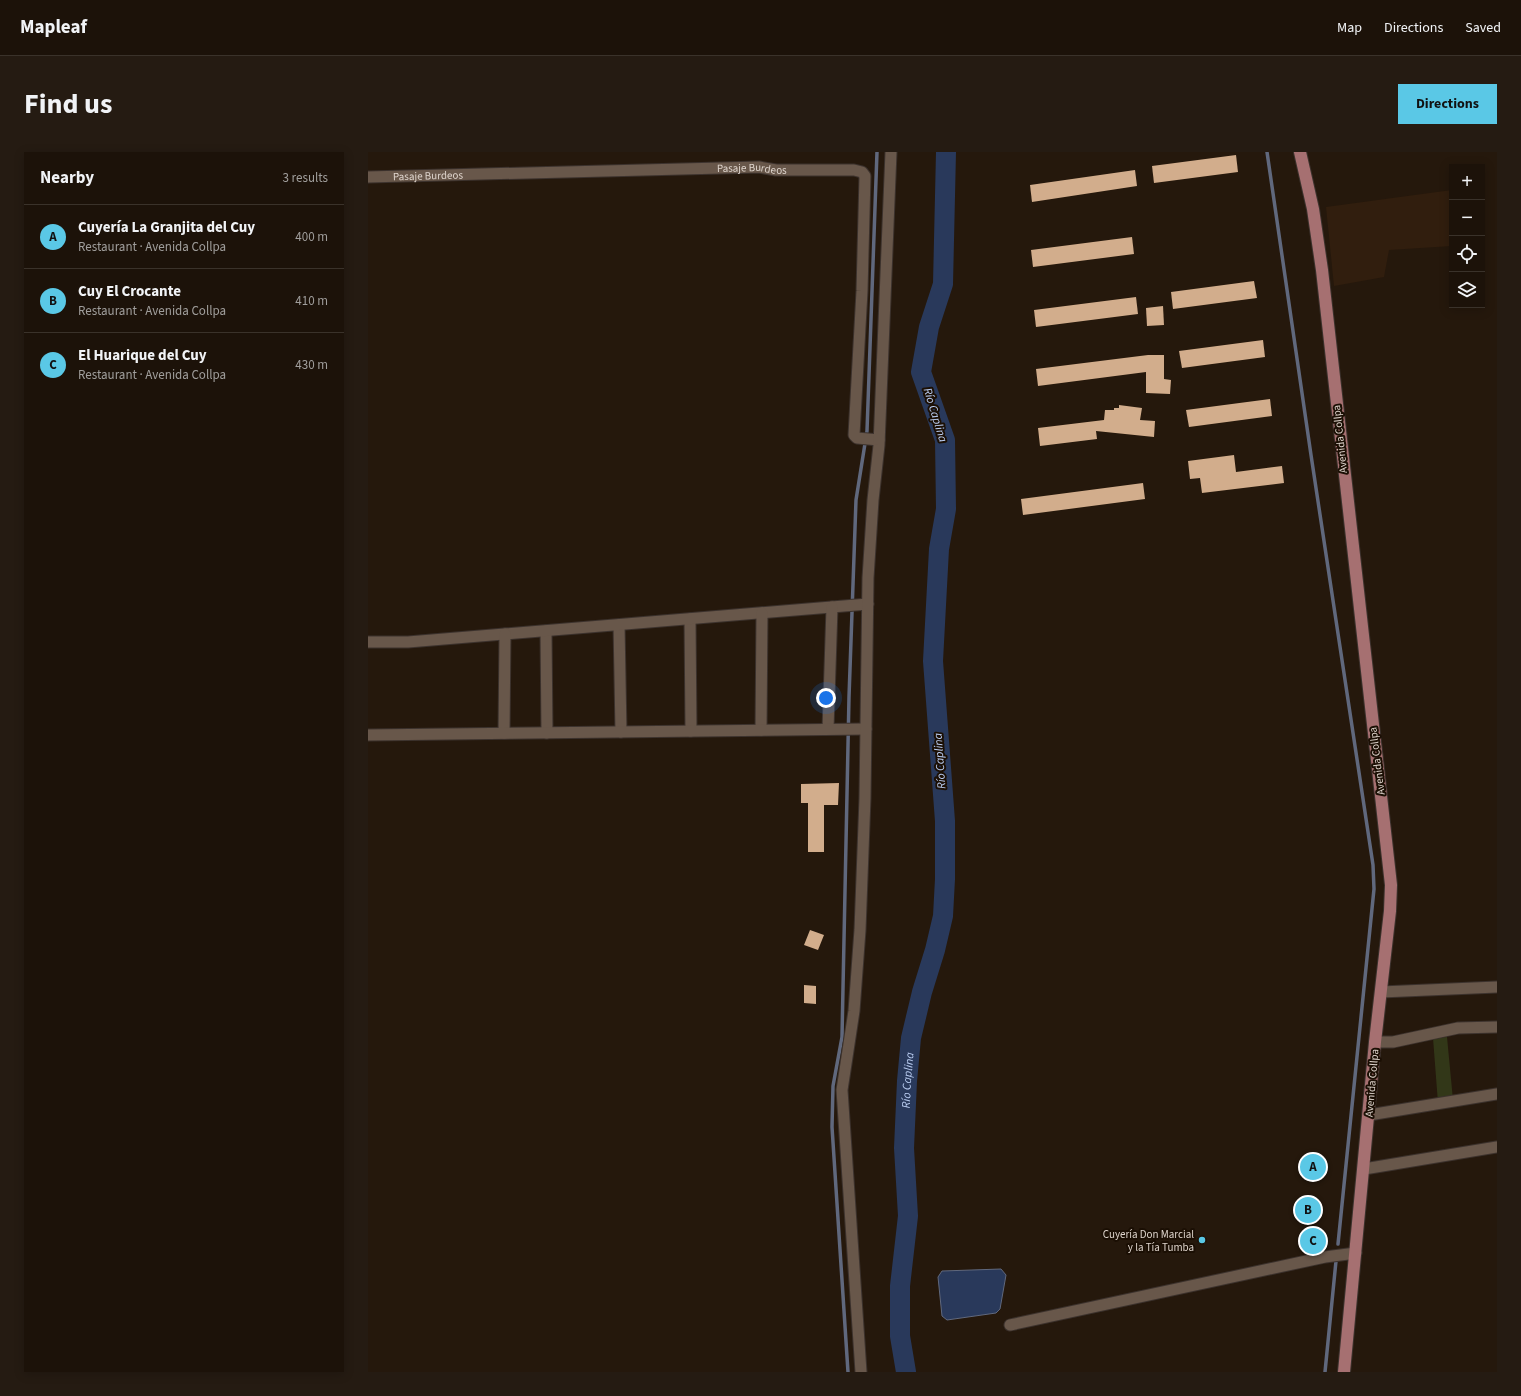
<!DOCTYPE html>
<html lang="en">
<head>
<meta charset="utf-8">
<style>
	body { margin:0; font-family:"Source Sans 3",sans-serif; background:#251b12; color:#f1f3f6 }
	.controls { position:absolute; right:12px; top:12px; display:grid; overflow:hidden; border-radius:0px; box-shadow:0 2px 10px #0003 }
	.controls button { width:36px; height:36px; display:grid; place-items:center; padding:0; border:0; border-bottom:1px solid #3a322a; background:#1c1209; color:#f1f3f6; font:20px sans-serif }
	.you { position:absolute; left:458px; top:546px; width:14px; height:14px; margin:-10px; border:3px solid #fff; border-radius:50%; background:#1a73e8; box-shadow:0 0 0 6px #1a73e833 }
	.badge { display:grid; place-items:center; width:26px; height:26px; border-radius:50%; background:#5ac8e6; color:#111; font-size:13px; font-weight:700 }
	.pin { position:absolute; translate:-50% -50%; border:2px solid #fff; box-shadow:0 1px 4px #0006 }
	.list { margin:0; padding:0; list-style:none }
	h2 { display:flex; justify-content:space-between; align-items:center; height:52px; margin:0; padding:0 16px; font-size:17px }
	h2 small { font-size:13px; font-weight:400; color:#a09e9c }
	.list li { display:grid; grid-template-columns:26px 1fr auto; gap:12px; align-items:center; box-sizing:border-box; height:64px; padding:0 16px; border-top:1px solid #3a322a }
	.list b { display:block; font-size:15px; white-space:nowrap }
	.list p { margin:0; font-size:13px; white-space:nowrap; color:#a09e9c }
	.list em { font-size:13px; font-style:normal; color:#a09e9c }
	.icon { flex:none; width:22px; height:22px; fill:none; stroke:currentColor; stroke-width:2; stroke-linecap:round; stroke-linejoin:round }
	.map { position:relative; flex:none; width:1129px; height:1220px; overflow:hidden; border-radius:0px }
	header { display:flex; align-items:center; gap:24px; box-sizing:border-box; height:56px; padding:0 20px; background:#1c1209; border-bottom:1px solid #3a322a }
	header strong { font-size:19px }
	nav { display:flex; gap:22px; margin-inline-start:auto; font-size:14px }
	.intro { display:flex; align-items:center; justify-content:space-between; box-sizing:border-box; height:96px; padding:0 24px }
	h1 { margin:0; font-size:28px }
	.button { padding:10px 18px; border-radius:0px; background:#5ac8e6; color:#111; font-size:14px; font-weight:700 }
	main { display:flex; gap:24px; padding:0 24px }
	aside { flex:1; background:#1c1209; border-radius:0px; box-shadow:0 2px 10px #0003 }
	.map>svg:first-child { display:block }
	.built { fill:#311e0e }
	.green { fill:#323718 }
	.water { fill:#29395b; stroke:#60687d }
	.lines { fill:none; stroke-linecap:round; stroke-linejoin:round }
	.stream { stroke:#60687d; stroke-width:3.5 }
	.river { stroke:#29395b; stroke-width:20 }
	.building { fill:#d2ad8c }
	.minor-casing { stroke:#3c322d; stroke-width:13 }
	.major-casing { stroke:#3c322d; stroke-width:14 }
	.minor { stroke:#68574a; stroke-width:11 }
	.major { stroke:#a67071; stroke-width:12 }
	.poi-dot { fill:#5ac8e6; stroke:#1b0f04; stroke-width:1.5 }
	.labels { text-anchor:middle; dominant-baseline:central; stroke-width:4; stroke-linejoin:round; paint-order:stroke }
	.street-label { font-size:11px; fill:#dfd5cd; stroke:#1b0f04 }
	.poi-label { font-size:11px; fill:#dfd5cd; stroke:#1b0f04; text-anchor:end }
	.water-label { font-size:12px; font-style:italic; fill:#bccff4; stroke:#1b0f04 }
</style>
</head>
<body>
<header>
<strong>Mapleaf</strong>
<nav><a>Map</a><a>Directions</a><a>Saved</a></nav>
</header>
<div class="intro"><h1>Find us</h1><a class="button">Directions</a></div>
<main>
<aside>
<h2>Nearby<small>3 results</small></h2>
<ul class="list">
<li><span class="badge">A</span><div><b>Cuyería La Granjita del Cuy</b><p>Restaurant · Avenida Collpa</p></div><em>400 m</em></li>
<li><span class="badge">B</span><div><b>Cuy El Crocante</b><p>Restaurant · Avenida Collpa</p></div><em>410 m</em></li>
<li><span class="badge">C</span><div><b>El Huarique del Cuy</b><p>Restaurant · Avenida Collpa</p></div><em>430 m</em></li>
</ul>
</aside>
<div class="map">
<svg width="1129" height="1220" viewBox="0 0 1129 1220">
	<rect width="100%" height="100%" fill="#25180c"/>
	<polygon class="built" points="1084,38 1084,94 1021,98 1016,125 966,134 958,55"/>
	<polygon class="green" points="1079,885 1085,948 1070,951 1065,886"/>
	<polygon class="water" points="633,1117 638,1123 632,1157 628,1161 579,1168 574,1164 570,1125 574,1119"/>
	<g class="lines">
		<g class="stream">
			<polyline points="899,0 943,303 1005,713 1006,737 970,1092"/>
			<polyline points="480,1220 464,975 465,934 474,885 481,545 488,348 499,279 509,0"/>
			<polyline points="957,1220 968,1109"/>
		</g>
		<path class="river" id="s1" d="M538,1220L532,1184V1134L540,1064L536,996L539,929L543,886L554,840L567,798L575,764L577,727V669L565,509L571,397L578,357L577,288L553,220L561,175L575,132L578,0"/>
	</g>
	<g class="building">
		<polygon points="868,3 870,20 786,31 784,14"/>
		<polygon points="767,18 769,34 664,50 662,33"/>
		<polygon points="764,85 766,102 665,115 663,98"/>
		<polygon points="886,129 889,146 805,157 803,140"/>
		<polygon points="768,145 770,162 668,175 666,158"/>
		<polygon points="795,154 796,173 779,174 778,156"/>
		<polygon points="895,188 897,205 814,216 811,199"/>
		<polygon points="780,203 796,203 796,227 803,228 802,242 778,241 778,220 670,234 668,217"/>
		<polygon points="902,247 904,264 821,275 818,258"/>
		<polygon points="751,253 774,256 772,268 787,269 786,285 728,279 729,287 672,294 670,276 736,268 737,258 746,258 746,256 751,256"/>
		<polygon points="866,303 868,320 914,314 916,331 834,341 832,326 822,327 820,309"/>
		<polygon points="775,331 777,347 655,363 653,347"/>
		<polygon points="471,631 470,653 456,653 456,700 440,700 440,651 433,651 433,632"/>
		<polygon points="442,778 456,783 450,798 436,793"/>
		<polygon points="436,833 448,834 448,852 436,851"/>
	</g>
	<g class="lines">
		<g class="minor-casing">
			<g id="minor">
				<path id="s2" d="M0,25L391,15L408,18H486L494,20L497,24L494,139L486,283L489,286L511,288"/>
				<polyline points="322,467 323,579"/>
				<polyline points="251,473 253,580"/>
				<polyline points="178,479 179,581"/>
				<polyline points="0,490 40,490 500,452"/>
				<polyline points="460,577 464,455"/>
				<polyline points="393,578 394,461"/>
				<polyline points="136,581 137,482"/>
				<polyline points="0,583 498,577"/>
				<polyline points="1013,840 1129,835"/>
				<polyline points="1007,890 1025,890 1090,876 1129,875"/>
				<polyline points="1001,963 1129,942"/>
				<polyline points="996,1017 1129,995"/>
				<polyline points="642,1173 957,1105 988,1101"/>
				<polyline points="493,1220 474,938 486,859 492,778 497,646 500,426 505,348 511,293 523,0"/>
			</g>
		</g>
		<g class="major-casing">
			<polyline id="major" points="932,0 945,57 954,118 1023,733 1022,759 1007,890 976,1220"/>
		</g>
		<use href="#minor" class="minor"/>
		<use href="#major" class="major"/>
	</g>
	<circle class="poi-dot" cx="834" cy="1088" r="4"/>
	<g class="labels">
		<g class="street-label">
			<text stroke="none"><textPath href="#s2" startOffset="384">Pasaje Burdeos</textPath></text>
			<text stroke="none"><textPath href="#s2" startOffset="60">Pasaje Burdeos</textPath></text>
			<text transform="translate(972 287) rotate(-96)">Avenida Collpa</text>
			<text transform="translate(1009 609) rotate(-97)">Avenida Collpa</text>
			<text transform="translate(1004 931) rotate(-85)">Avenida Collpa</text>
		</g>
		<g class="poi-label">
			<text x="826" y="1082">Cuyería Don Marcial<tspan x="826" dy="13">y la Tía Tumba</tspan></text>
		</g>
		<g class="water-label">
			<text transform="translate(567 263) rotate(73)">Río Caplina</text>
			<text transform="translate(572 609) rotate(-94)">Río Caplina</text>
			<text stroke="none"><textPath href="#s1" startOffset="293">Río Caplina</textPath></text>
		</g>
	</g>
</svg>
<div class="controls">
<button>+</button>
<button>−</button>
<button><svg class="icon" aria-label="locate" viewBox="0 0 24 24"><circle cx="12" cy="12" r="6"/><path d="M12 2v4M12 18v4M2 12h4M18 12h4"/></svg></button>
<button><svg class="icon" aria-label="layers" viewBox="0 0 24 24"><path d="M12 4l9 5-9 5-9-5zM3 14l9 5 9-5"/></svg></button>
</div>
<div class="you"></div>
<div class="pin badge" style="left:945px;top:1015px">A</div>
<div class="pin badge" style="left:940px;top:1058px">B</div>
<div class="pin badge" style="left:945px;top:1089px">C</div>
</div>
</main>
</body>
</html>
